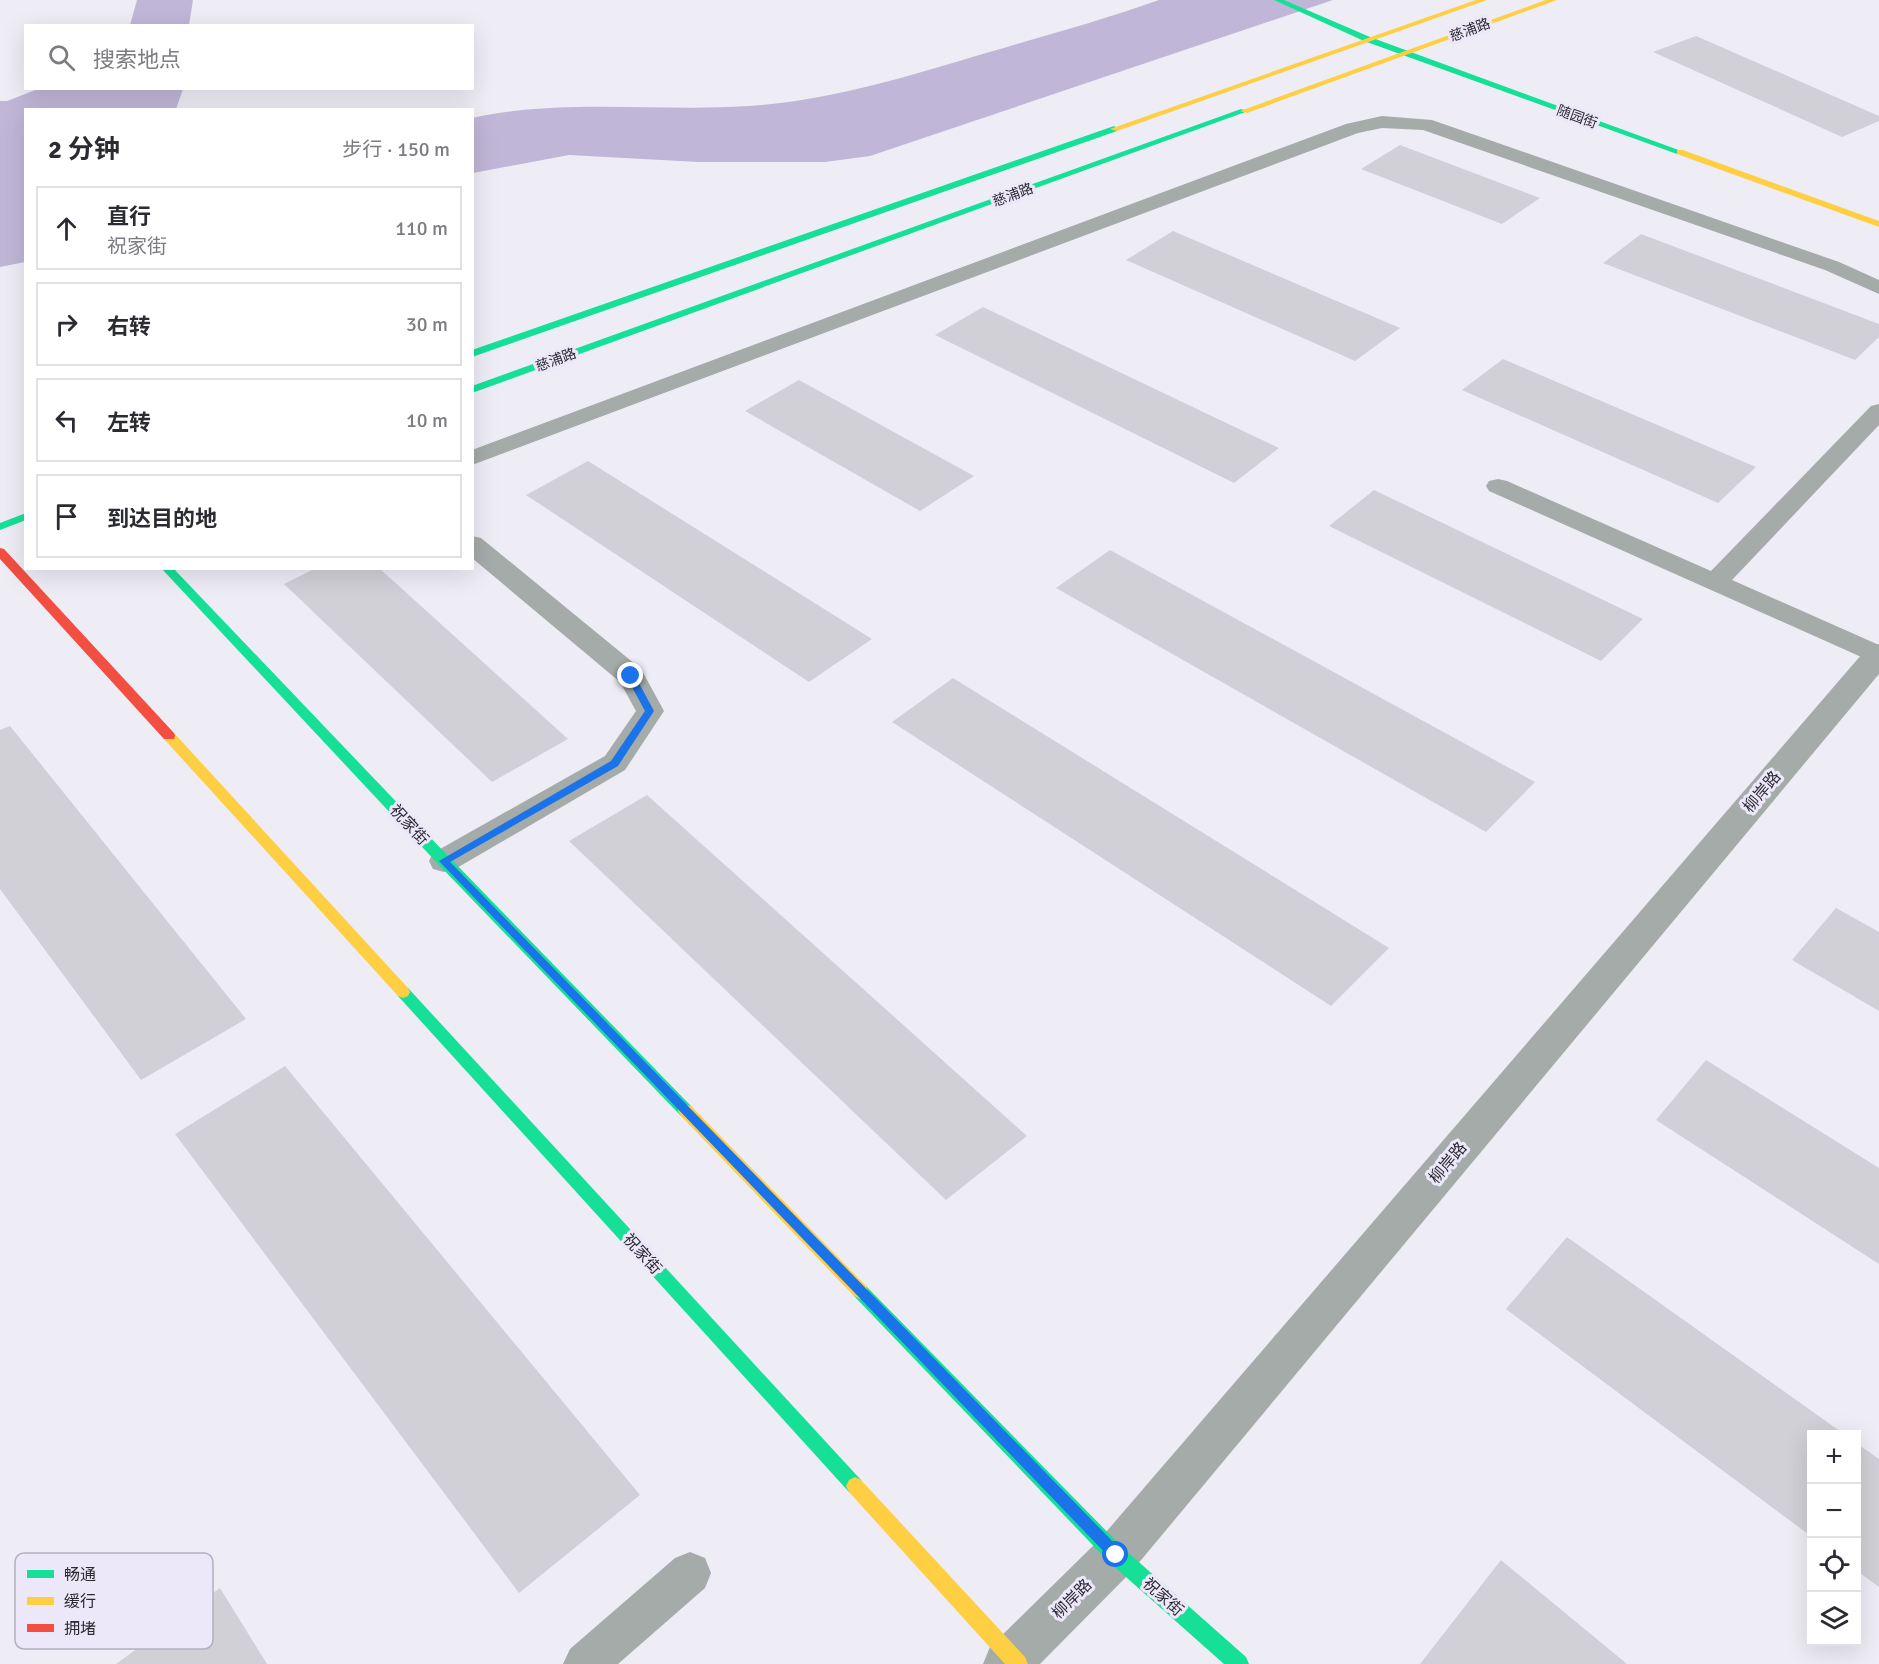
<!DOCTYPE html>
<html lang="zh">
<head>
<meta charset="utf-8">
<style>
	body { margin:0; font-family:Signika,"Noto Sans SC",sans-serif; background:#f2f2f3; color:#2b2b33 }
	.controls { position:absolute; right:18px; bottom:18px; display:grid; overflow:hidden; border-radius:0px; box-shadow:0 6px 24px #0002 }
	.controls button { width:54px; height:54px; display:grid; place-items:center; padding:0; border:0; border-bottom:2px solid #e1e1e2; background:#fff; color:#2b2b33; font:30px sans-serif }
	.stop { position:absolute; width:18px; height:18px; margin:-14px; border:4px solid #1a73e8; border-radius:50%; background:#fff }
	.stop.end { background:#1a73e8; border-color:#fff; box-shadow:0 2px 6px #0008 }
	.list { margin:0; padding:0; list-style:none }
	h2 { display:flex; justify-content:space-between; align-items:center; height:78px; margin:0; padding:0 24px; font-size:26px }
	h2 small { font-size:20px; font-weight:400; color:#7c7c81 }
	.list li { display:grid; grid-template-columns:39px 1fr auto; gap:18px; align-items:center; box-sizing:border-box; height:84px; margin:0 12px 12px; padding:0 12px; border:2px solid #e1e1e2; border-radius:0px }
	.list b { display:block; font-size:22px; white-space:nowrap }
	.list p { margin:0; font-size:20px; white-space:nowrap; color:#7c7c81 }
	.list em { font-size:20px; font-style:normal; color:#7c7c81 }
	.icon { flex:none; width:33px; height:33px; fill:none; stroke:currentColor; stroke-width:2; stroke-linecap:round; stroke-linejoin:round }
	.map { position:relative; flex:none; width:1879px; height:1664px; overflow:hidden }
	.search { position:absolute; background:#fff; box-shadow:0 6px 24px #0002; left:24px; top:24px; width:450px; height:66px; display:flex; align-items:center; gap:15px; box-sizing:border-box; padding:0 21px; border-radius:0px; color:#7c7c81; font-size:22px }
	.panel { position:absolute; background:#fff; box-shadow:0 6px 24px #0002; left:24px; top:108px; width:450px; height:462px; border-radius:0px }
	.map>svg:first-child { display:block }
	.water { fill:#c0b7d8 }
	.building { fill:#d2d0d7 }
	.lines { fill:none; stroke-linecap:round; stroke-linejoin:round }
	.lane { fill:#a4aba9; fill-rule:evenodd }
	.street { fill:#a4aba9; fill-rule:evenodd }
	.fast { fill:#16e098; fill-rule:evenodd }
	.slow { fill:#ffcf43; fill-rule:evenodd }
	.jam { fill:#f24e42; fill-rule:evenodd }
	.route { fill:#1a73e8 }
	.labels { text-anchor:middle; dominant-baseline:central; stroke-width:6; stroke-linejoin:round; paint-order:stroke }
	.far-street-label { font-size:14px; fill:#2c2a31; stroke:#ede8f9 }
	.street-label { font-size:16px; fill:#2c2a31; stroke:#ede8f9 }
	.key { fill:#ede8f9; stroke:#b3afbd; stroke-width:1.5 }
	.key-label { font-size:16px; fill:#2c2a31 }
</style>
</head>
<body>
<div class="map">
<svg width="1879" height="1664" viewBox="0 0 1879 1664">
	<rect width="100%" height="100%" fill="#eeecf5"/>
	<g class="water">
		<polygon points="137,0 193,0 189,25 130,25"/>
		<path d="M1159,0H1333L870,156L825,162H698L569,155L473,173L472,118C561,98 658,112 748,106C829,101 909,76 986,53C1044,36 1103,20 1159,0Z"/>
		<polygon points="38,89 183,89 176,109 26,110 25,262 0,267 0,101 7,101"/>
	</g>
	<g class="building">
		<polygon points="1696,36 1879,116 1879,121 1842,137 1653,52"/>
		<polygon points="1400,145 1540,198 1502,224 1361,169"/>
		<polygon points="1173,231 1400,328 1355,361 1126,260"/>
		<polygon points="1641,234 1879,324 1879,337 1855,360 1603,263"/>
		<polygon points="983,307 1279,448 1234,483 935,335"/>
		<polygon points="1503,359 1756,467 1718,503 1462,390"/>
		<polygon points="799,380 974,476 920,511 745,411"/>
		<polygon points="588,461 872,639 809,682 526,495"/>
		<polygon points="1374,490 1643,619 1601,661 1329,526"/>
		<polygon points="1110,550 1535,782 1486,832 1056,588"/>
		<polygon points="316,568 379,568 568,739 492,782 284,584"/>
		<polygon points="953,678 1389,948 1331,1006 892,722"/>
		<polygon points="10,726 246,1019 141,1080 0,889 0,730"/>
		<polygon points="647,795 1027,1136 946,1200 569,841"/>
		<polygon points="1836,908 1879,932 1879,1011 1792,960"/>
		<polygon points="1706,1060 1879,1168 1879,1264 1656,1120"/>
		<polygon points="285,1066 640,1495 519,1593 175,1134"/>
		<polygon points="1567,1237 1844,1434 1812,1434 1812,1537 1506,1309"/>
		<polygon points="1856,1443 1879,1459 1879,1587 1856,1570"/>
		<polygon points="1501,1560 1627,1664 1420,1664"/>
		<polygon points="220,1588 267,1664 116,1664"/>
	</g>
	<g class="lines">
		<g class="lane">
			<polygon points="1382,116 1432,120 1839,262 1879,280 1879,294 1825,270 1423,130 1382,128 1358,133 472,465 472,450 1346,124"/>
			<polygon points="1879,404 1879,425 1732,580 1879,645 1879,663 1877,664 1489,491 1486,486 1489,481 1498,479 1507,481 1711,571 1871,406"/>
			<polygon points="472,536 481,538 641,669 664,711 625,770 455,869 444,872 433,869 429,861 433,853 605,756 636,711 620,682 472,558"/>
			<polygon points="690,1552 705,1558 711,1573 705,1588 618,1664 563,1664 570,1649 675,1558"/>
		</g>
		<polygon class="street" points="1879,644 1879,674 1132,1571 1040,1664 983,1664 990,1647 1100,1539 1868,647"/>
		<g class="fast">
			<polygon points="1274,0 1284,0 1370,37 1684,152 1677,154 1364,41"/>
			<polygon points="1241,109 1248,111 472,393 472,386"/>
			<polygon points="1114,126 1118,129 1117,131 472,357 472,350"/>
			<polygon points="26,513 26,520 0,530 0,523"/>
			<polygon points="161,568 173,568 449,857 691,1106 694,1111 691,1116 686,1117 681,1116 439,865"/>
			<polygon points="403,986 408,988 861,1480 864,1486 861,1492 855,1495 849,1492 398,996 396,992 398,988"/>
			<polygon points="860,1283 866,1286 1123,1548 1246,1657 1249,1664 1224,1664 1109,1562 854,1296 852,1291 854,1286"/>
		</g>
		<g class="slow">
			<polygon points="1476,0 1487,0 1117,131 1110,129"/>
			<polygon points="1546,0 1557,0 1247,113 1240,111"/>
			<polygon points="1677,150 1683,150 1879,221 1879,227 1677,154"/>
			<polygon points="169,732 174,733 408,988 410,992 408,996 403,998 398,996 164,739 163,736"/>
			<polygon points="686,1105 691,1106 866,1286 868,1291 866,1296 860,1299 854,1296 681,1116 678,1111 681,1106"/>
			<polygon points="855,1477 861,1480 1025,1657 1028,1664 1005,1664 849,1492 846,1486 849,1480"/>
		</g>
		<polygon class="jam" points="0,548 4,549 174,733 175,736 174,739 164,739 0,559"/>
	</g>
	<polygon class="route" points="627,674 634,674 654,711 618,766 450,862 1121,1550 1123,1555 1121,1560 1116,1562 1112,1560 439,861 611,761 645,711 626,676"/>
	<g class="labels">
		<g class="far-street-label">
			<text transform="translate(1470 30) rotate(-20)">慈浦路</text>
			<text transform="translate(1577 117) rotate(20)">随园街</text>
			<text transform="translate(1013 195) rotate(-20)">慈浦路</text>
			<text transform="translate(556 360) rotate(-20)">慈浦路</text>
		</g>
		<g class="street-label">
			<text transform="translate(1762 792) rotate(-50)">柳岸路</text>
			<text transform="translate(409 825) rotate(47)">祝家街</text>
			<text transform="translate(1448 1163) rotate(-50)">柳岸路</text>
			<text transform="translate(642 1254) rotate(48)">祝家街</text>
			<text transform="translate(1163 1597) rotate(42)">祝家街</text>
			<text transform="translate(1072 1599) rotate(-45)">柳岸路</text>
		</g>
	</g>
	<rect x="15" y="1553" width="198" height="96" rx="9" class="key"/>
	<rect x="27" y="1570" width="27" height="8" fill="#16e098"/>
	<rect x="27" y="1597" width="27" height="8" fill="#ffcf43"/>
	<rect x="27" y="1624" width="27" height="8" fill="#f24e42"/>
	<g class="key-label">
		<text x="64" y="1580">畅通</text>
		<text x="64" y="1607">缓行</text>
		<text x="64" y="1634">拥堵</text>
	</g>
</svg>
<div class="controls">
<button>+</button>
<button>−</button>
<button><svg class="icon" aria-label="locate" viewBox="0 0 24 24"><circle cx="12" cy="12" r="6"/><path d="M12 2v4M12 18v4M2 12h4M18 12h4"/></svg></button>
<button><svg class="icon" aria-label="layers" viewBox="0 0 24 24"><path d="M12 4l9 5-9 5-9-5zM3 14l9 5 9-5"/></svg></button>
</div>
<div class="stop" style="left:1116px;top:1555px"></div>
<div class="stop end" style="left:631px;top:676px"></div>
<div class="search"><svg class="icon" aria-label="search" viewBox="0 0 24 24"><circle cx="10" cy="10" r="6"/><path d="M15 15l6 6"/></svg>搜索地点</div>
<section class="panel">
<h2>2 分钟<small>步行 · 150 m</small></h2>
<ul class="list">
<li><svg class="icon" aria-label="ahead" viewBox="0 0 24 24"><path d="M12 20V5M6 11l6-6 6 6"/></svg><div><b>直行</b><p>祝家街</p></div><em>110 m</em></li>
<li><svg class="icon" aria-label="right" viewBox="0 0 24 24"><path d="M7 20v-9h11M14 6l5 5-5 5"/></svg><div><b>右转</b></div><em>30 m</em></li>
<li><svg class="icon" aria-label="left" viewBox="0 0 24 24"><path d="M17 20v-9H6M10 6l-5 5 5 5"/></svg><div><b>左转</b></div><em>10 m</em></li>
<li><svg class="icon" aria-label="arrive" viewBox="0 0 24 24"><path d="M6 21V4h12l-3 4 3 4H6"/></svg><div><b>到达目的地</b></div></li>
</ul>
</section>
</div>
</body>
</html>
